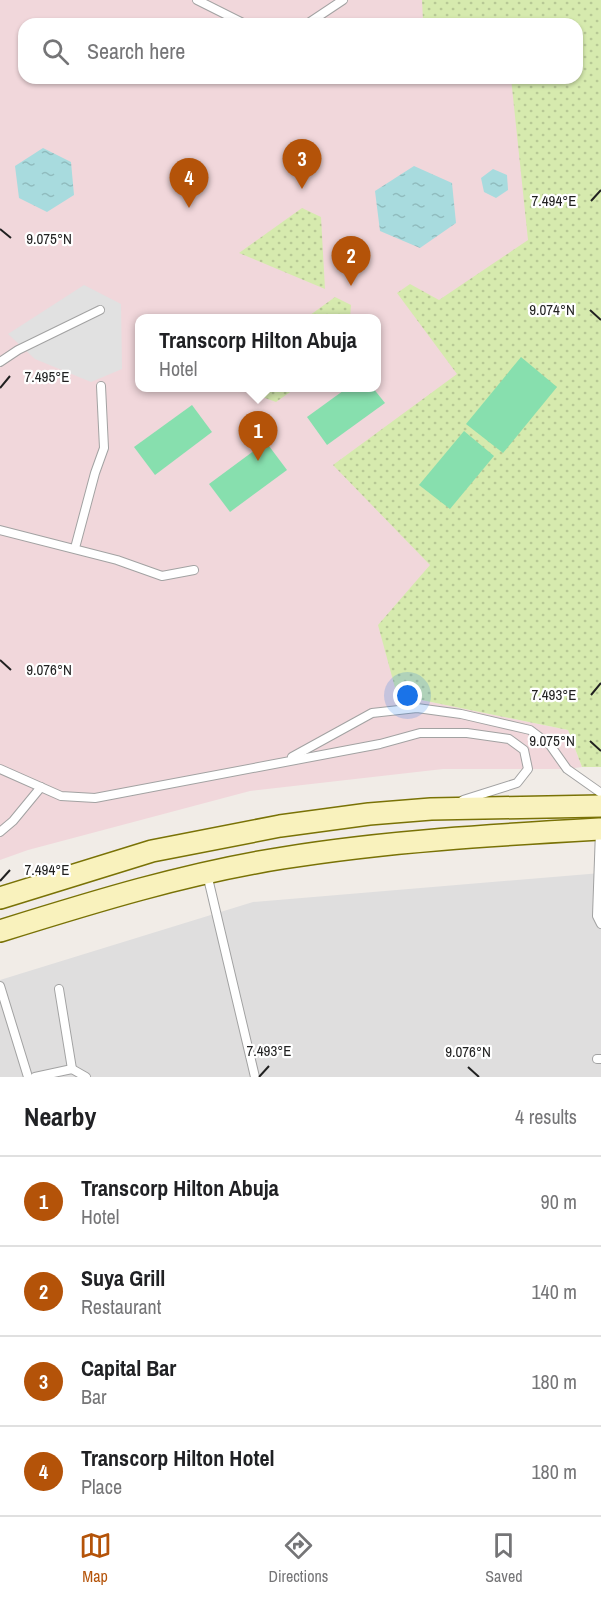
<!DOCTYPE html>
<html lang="en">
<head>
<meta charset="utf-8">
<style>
	body { margin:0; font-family:"Archivo Narrow",sans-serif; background:#f6f6f6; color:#202124 }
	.you { position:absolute; left:408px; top:696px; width:21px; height:21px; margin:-15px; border:4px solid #fff; border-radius:50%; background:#1a73e8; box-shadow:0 0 0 9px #1a73e833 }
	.badge { display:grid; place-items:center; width:39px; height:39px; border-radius:50%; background:#b45309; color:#fff; font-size:20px; font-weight:700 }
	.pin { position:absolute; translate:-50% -50px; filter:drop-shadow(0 2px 3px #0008) }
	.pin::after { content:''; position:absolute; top:32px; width:21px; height:18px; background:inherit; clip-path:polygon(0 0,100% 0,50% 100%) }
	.popup { position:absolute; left:135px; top:314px; width:246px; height:78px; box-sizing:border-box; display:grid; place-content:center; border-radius:12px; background:#fff; filter:drop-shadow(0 2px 4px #0005); font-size:20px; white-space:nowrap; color:#757577 }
	.popup b { font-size:22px; color:#202124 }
	.popup::after { content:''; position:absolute; left:50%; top:100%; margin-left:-12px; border:12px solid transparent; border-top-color:#fff }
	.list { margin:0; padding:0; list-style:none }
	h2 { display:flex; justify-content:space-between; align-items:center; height:78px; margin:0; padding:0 24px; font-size:26px }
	h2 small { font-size:20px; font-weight:400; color:#757577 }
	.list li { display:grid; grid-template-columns:39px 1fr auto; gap:18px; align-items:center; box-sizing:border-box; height:90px; padding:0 24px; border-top:2px solid #e0e0e0 }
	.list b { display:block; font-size:22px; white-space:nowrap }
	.list p { margin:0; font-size:20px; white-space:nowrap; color:#757577 }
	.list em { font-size:20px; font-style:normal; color:#757577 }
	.icon { flex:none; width:33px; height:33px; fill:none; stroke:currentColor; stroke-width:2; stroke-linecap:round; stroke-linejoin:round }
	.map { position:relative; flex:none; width:601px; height:1077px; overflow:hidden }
	.search { position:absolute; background:#fff; box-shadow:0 2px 4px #0004; left:18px; right:18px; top:18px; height:66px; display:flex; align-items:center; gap:15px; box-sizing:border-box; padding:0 21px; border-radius:18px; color:#757577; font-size:22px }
	.sheet { height:438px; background:#fff }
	nav { display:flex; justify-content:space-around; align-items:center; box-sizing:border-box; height:84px; border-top:2px solid #e0e0e0; background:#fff; font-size:16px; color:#757577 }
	nav a { display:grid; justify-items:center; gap:3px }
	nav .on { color:#b45309 }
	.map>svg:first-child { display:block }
	.residential { fill:#dfdede }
	.commercial { fill:#f1d7db; fill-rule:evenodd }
	.grass { fill:url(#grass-dots) }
	.pitch { fill:#87dfae }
	.parking { fill:#e1e1e1 }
	.water { fill:url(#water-ripples) }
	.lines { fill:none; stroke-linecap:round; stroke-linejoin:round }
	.lane-casing { stroke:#a2a2a2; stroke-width:10 }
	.secondary-casing { stroke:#797206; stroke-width:24 }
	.lane { stroke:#fff; stroke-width:8 }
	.secondary { stroke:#f9f2bd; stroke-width:21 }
	.ticks { fill:none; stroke:#212121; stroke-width:2 }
	.ticks-label { font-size:15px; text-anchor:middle; fill:#212121; stroke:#fff; stroke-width:4.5; stroke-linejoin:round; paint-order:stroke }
</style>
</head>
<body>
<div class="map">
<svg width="601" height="1077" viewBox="0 0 601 1077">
	<defs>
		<pattern id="grass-dots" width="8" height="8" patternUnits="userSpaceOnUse" patternTransform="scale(1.5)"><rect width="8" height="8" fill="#d6eaae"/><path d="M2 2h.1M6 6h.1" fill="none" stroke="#b7c895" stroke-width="1.8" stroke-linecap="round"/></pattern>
		<pattern id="water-ripples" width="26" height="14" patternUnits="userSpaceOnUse" patternTransform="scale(1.5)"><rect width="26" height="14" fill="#a8dbde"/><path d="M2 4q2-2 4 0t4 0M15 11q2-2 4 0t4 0" fill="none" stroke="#90bcbe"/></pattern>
	</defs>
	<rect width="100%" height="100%" fill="#f1ece7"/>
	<polygon class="residential" points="601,873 601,1077 0,1077 0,980 253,902"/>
	<path class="commercial" d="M0,0H601L397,695L568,730L582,767L567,769H443L250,791L28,850L0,860ZM24,24H577V78H24ZM140,318H376V388H140Z"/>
	<g class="grass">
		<polygon points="422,0 601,0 601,767 582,767 568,730 397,695 378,625 430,565 333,465 457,374 397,293 410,284 439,300 528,240 511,78 577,78 577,24 427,24 423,21"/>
		<polygon points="302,208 321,217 325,289 239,253"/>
		<polygon points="335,297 351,305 350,318 306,318"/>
		<polygon points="244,388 296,388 276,402 244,390"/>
	</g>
	<g class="pitch">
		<polygon points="521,357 557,387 503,453 466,424"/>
		<polygon points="347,388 373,388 385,403 327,445 307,417"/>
		<polygon points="192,405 212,432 155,475 134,447"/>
		<polygon points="464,431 494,456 450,509 419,485"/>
		<polygon points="266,442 287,470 230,512 209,484"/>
	</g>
	<polygon class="parking" points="84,285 121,304 122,369 91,382 35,359 8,334"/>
	<g class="water">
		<polygon points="43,148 71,162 74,195 47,212 19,198 15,166"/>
		<polygon points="414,166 452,183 456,223 420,248 380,231 375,191"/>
		<polygon points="493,169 507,175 508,190 496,198 484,192 481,178"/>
	</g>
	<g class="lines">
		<g class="lane-casing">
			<g id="lane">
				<polyline points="197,0 245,24"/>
				<polyline points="307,24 343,0"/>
				<polyline points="0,362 18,350 100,310"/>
				<polyline points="0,530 117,560 162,576 194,570"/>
				<polyline points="75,548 95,473 104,448 101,386"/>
				<polyline points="292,757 372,713 417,708 461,714 530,730 550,745 567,769 601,793"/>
				<polyline points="0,769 61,796 95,798 380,744 420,733 467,733 509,739 524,750 528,769 517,783 463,800"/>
				<polyline points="600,831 597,916 601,924"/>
				<polyline points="0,832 13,821 41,787"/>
				<polyline points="207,874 255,1077"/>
				<polyline points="0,986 28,1077"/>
				<polyline points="59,989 72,1069"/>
				<polyline points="597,1059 601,1059"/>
				<polyline points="35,1077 72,1069 86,1077"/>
			</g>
		</g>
		<g class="secondary-casing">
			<g id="secondary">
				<polyline points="0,898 152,851 280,826 369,814 431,809 601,806"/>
				<path d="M0,931C93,902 187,873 283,858C388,841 495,835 601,829"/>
			</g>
		</g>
		<use href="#lane" class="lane"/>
		<use href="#secondary" class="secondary"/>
	</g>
	<path class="ticks" d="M591,201L601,190M0,229L11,238M590,310L601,320M0,388L10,376M0,660L11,670M591,695L601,683M590,741L601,751M0,881L10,870M468,1067L479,1077M259,1077L269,1066"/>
	<g class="ticks-label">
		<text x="554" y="206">7.494°E</text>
		<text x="49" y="244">9.075°N</text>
		<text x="552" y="315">9.074°N</text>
		<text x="47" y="382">7.495°E</text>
		<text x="49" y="675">9.076°N</text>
		<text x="554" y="700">7.493°E</text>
		<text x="552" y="746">9.075°N</text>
		<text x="47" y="875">7.494°E</text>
		<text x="269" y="1056">7.493°E</text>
		<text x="468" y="1057">9.076°N</text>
	</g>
</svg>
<div class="you"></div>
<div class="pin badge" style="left:258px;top:461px">1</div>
<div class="popup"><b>Transcorp Hilton Abuja</b>Hotel</div>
<div class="pin badge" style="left:351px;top:286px">2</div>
<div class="pin badge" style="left:302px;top:189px">3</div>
<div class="pin badge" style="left:189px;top:208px">4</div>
<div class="search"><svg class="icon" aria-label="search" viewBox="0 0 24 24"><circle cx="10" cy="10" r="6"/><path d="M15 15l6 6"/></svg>Search here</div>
</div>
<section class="sheet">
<h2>Nearby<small>4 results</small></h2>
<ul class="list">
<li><span class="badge">1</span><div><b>Transcorp Hilton Abuja</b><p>Hotel</p></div><em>90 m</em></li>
<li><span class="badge">2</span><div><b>Suya Grill</b><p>Restaurant</p></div><em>140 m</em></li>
<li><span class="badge">3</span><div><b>Capital Bar</b><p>Bar</p></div><em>180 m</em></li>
<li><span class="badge">4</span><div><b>Transcorp Hilton Hotel</b><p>Place</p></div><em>180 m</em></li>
</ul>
</section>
<nav>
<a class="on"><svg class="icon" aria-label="map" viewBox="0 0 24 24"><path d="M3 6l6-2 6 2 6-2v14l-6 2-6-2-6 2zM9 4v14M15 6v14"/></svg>Map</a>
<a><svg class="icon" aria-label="directions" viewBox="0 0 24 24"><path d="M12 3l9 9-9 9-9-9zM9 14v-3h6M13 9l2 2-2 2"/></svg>Directions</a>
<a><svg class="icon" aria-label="saved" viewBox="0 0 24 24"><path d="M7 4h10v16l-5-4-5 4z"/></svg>Saved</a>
</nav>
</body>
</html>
